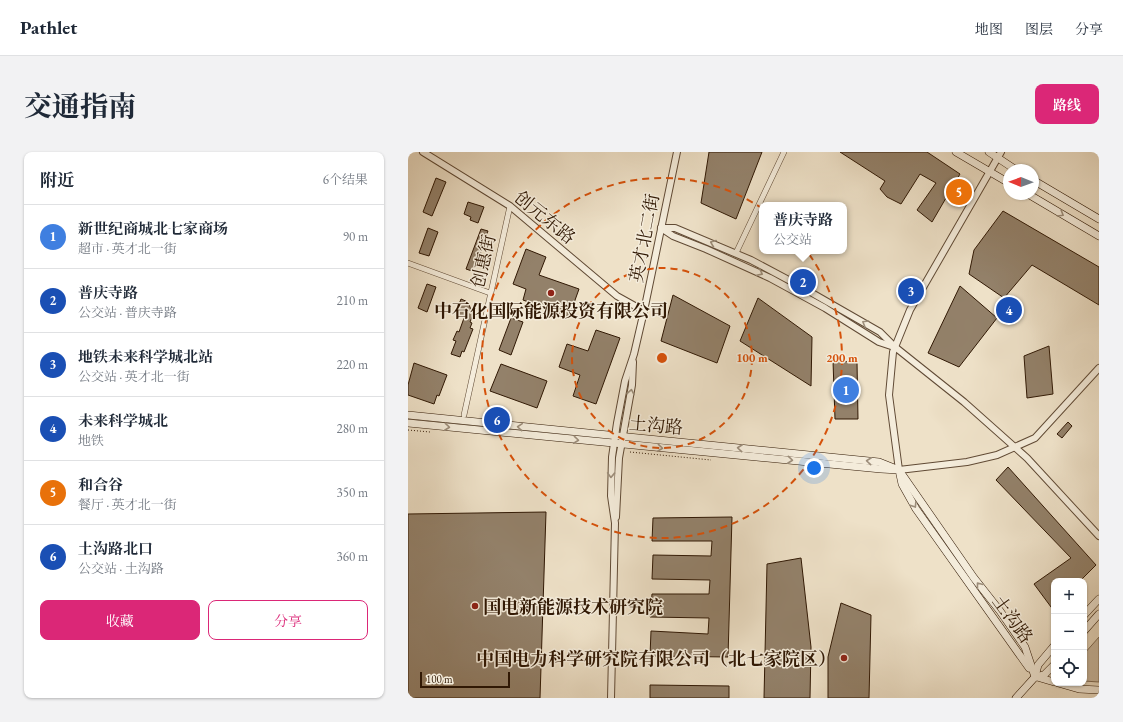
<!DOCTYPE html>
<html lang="zh">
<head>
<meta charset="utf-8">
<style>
	body { margin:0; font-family:"EB Garamond","Noto Serif SC",serif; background:#f2f2f3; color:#1f2937 }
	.controls { position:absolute; right:12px; bottom:12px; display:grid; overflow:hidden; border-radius:8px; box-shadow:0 1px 3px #0004 }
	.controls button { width:36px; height:36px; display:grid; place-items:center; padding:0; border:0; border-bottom:1px solid #e0e1e3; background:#fff; color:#1f2937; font:20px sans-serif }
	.compass { position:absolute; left:595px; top:12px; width:36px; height:36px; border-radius:50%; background:#fff; box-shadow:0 1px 3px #0004; rotate:271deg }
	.scale { position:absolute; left:12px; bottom:10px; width:90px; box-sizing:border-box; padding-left:4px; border:2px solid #301804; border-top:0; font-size:11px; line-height:14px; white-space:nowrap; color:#301804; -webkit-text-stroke:3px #f4ecdb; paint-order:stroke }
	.you { position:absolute; left:406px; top:316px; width:14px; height:14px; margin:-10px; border:3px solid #fff; border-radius:50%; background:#1a73e8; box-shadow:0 0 0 6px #1a73e833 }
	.badge { display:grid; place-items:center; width:26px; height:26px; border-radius:50%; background:#db2777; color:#fff; font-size:13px; font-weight:700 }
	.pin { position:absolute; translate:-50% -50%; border:2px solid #fff; box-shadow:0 1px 4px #0006 }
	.popup { position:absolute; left:351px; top:50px; width:88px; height:52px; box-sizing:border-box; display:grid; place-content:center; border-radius:8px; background:#fff; filter:drop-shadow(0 1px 3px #0005); font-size:13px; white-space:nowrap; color:#747a83 }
	.popup b { font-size:15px; color:#1f2937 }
	.popup::after { content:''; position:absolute; left:50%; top:100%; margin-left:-8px; border:8px solid transparent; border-top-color:#fff }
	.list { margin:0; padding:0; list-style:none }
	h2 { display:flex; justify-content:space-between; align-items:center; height:52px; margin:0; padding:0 16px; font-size:17px }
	h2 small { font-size:13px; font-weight:400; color:#747a83 }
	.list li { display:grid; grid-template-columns:26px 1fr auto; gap:12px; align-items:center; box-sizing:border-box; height:64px; padding:0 16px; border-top:1px solid #e0e1e3 }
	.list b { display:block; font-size:15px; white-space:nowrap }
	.list p { margin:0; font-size:13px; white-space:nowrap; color:#747a83 }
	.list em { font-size:13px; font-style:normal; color:#747a83 }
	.actions { display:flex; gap:8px; padding:12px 16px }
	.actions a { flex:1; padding:9px 0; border:1px solid #db2777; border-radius:8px; text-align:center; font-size:14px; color:#db2777 }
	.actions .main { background:#db2777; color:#fff }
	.icon { flex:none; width:22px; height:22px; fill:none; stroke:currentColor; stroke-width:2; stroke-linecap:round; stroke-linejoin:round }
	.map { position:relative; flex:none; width:691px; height:546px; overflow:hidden; border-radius:8px }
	header { display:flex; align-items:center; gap:24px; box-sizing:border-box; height:56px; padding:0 20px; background:#fff; border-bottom:1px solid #e0e1e3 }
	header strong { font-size:19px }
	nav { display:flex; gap:22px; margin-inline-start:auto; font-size:14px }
	.intro { display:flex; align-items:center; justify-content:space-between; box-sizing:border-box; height:96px; padding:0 24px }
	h1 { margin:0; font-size:28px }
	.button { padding:10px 18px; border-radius:8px; background:#db2777; color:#fff; font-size:14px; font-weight:700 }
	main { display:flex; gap:24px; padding:0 24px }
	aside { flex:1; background:#fff; border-radius:8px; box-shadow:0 1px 3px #0004 }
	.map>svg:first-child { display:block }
	.green { fill:#cebfa7; stroke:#7f6c56 }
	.building { fill:#93816a; stroke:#301804 }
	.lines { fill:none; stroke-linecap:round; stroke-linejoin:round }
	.minor-casing { stroke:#604a35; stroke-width:6 }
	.tertiary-casing { stroke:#604a35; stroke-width:8 }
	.secondary-casing { stroke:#301804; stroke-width:8 }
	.path { stroke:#301804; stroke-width:1; stroke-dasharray:1 2; stroke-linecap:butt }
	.minor { stroke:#f4ecdb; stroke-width:5 }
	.tertiary { stroke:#f4ecdb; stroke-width:6 }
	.secondary { stroke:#f4ecdb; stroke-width:7 }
	.oneway { stroke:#9c8d7a }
	.ring { fill:none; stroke:#d6520b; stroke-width:2; stroke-dasharray:7 5 }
	.poi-dot { fill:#8f2418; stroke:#f4ecdb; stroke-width:1.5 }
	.labels { text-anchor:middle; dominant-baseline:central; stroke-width:3; stroke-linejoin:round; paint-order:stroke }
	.street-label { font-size:18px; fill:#301804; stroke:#f4ecdb }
	.poi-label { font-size:18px; font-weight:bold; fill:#301804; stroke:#f4ecdb }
	.centre { fill:#d6520b; stroke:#f4ecdb; stroke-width:2 }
	.ring-label { font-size:12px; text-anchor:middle; font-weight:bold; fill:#d6520b; stroke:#f4ecdb; stroke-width:3; stroke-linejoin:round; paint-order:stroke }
</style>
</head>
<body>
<header>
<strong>Pathlet</strong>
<nav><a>地图</a><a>图层</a><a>分享</a></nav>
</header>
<div class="intro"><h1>交通指南</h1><a class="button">路线</a></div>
<main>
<aside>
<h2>附近<small>6个结果</small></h2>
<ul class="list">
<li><span class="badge" style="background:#3f7fe0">1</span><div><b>新世纪商城北七家商场</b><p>超市 · 英才北一街</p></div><em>90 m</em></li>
<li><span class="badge" style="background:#1a4fb4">2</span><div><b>普庆寺路</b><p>公交站 · 普庆寺路</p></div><em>210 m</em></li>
<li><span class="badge" style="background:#1a4fb4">3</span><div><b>地铁未来科学城北站</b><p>公交站 · 英才北一街</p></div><em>220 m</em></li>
<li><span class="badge" style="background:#1a4fb4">4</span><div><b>未来科学城北</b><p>地铁</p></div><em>280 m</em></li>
<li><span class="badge" style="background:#e8710a">5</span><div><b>和合谷</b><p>餐厅 · 英才北一街</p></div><em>350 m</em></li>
<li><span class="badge" style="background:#1a4fb4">6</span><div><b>土沟路北口</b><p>公交站 · 土沟路</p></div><em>360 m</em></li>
</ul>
<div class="actions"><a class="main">收藏</a><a>分享</a></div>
</aside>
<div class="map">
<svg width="691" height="546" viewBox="0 0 691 546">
	<rect width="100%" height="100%" fill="#eee1c8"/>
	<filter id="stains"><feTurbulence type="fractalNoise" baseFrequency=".005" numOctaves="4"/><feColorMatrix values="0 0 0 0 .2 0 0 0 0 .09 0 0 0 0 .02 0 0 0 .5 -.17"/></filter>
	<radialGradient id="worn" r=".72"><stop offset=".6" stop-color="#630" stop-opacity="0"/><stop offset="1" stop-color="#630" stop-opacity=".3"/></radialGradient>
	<polygon class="green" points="691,485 691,530 676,529 676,502"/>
	<g class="building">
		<polygon points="301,0 354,0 328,67 293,51"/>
		<polygon points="432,0 519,0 552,22 524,70 509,58 528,31 512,22 493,52 479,45 472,37 477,29"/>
		<polygon points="28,26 38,30 24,64 15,60"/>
		<polygon points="60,50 76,55 70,71 62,68 63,65 56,62"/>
		<polygon points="595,59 691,115 691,153 624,113 596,146 561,122 566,98"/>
		<polygon points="20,76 30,80 21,104 11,101"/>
		<polygon points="73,77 80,79 77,86 81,88 79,94 76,93 70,107 73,108 71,114 67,113 64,119 58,117"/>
		<polygon points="118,97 138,105 131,123 171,137 161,165 115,148 118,137 105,132"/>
		<polygon points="19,132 28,135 19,160 10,156"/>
		<polygon points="552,134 589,166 551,215 520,201"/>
		<polygon points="265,143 322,174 309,211 253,189"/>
		<polygon points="350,146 404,185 403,234 332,189"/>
		<polygon points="53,147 60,150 65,163 62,170 64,171 62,176 65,177 56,200 54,199 52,205 43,202 48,189 45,188 49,179 51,180 56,166 47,163"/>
		<polygon points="103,166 115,170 103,203 91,198"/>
		<polygon points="188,178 212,186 188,252 165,244 172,223 151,215 159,192 180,199"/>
		<polygon points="641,194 645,242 619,246 616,204"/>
		<polygon points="425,209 449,210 450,267 427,267"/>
		<polygon points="6,211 39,223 31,244 29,243 26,252 0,243 0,233"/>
		<polygon points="93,212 139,229 129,256 82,239"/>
		<polygon points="660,270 664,274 654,286 649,282"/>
		<polygon points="600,315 688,413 672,429 646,429 646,459 626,432 663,406 588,328"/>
		<polygon points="138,360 132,546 0,546 0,362"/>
		<polygon points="324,365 320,505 242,504 243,479 300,482 301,466 242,465 244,442 301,442 302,428 244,427 245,403 303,404 304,389 244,389 245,366"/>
		<polygon points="393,406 403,495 402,546 356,546 359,412"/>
		<polygon points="433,451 463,463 461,546 420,546 420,505"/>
		<polygon points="242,533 321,534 321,546 242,546"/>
	</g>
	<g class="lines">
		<g class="minor-casing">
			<g id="minor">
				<polyline points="328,101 376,0"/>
				<polyline points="0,111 82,141"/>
				<polyline points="56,263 102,54"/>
			</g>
		</g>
		<g class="tertiary-casing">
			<g id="tertiary">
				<polyline points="15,0 102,54 209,144 236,159"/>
				<polyline points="593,0 502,158 485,200 481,243 491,318 559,310 589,303 627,286 691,216"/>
				<polyline points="253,76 267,76 343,108 390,133 472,180 487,195 556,250 619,306 691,384"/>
				<polyline points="253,76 265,84 298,97 362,126 417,156 471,190 486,195"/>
				<polyline points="208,365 211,306 224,233 225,210"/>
				<polyline points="203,546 207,371 203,344 204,305 209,271 217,229 226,202 236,159 269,0"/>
			</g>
		</g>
		<g class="secondary-casing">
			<g id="secondary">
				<polyline points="548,0 601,31"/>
				<polyline points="581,0 608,18"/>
				<polyline points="625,28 691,67"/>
				<polyline points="620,42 691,84"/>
				<polyline points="0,263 471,310 491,318 566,426 592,459 617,495 627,525"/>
				<polyline points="0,271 473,317 491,318 494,332 508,357 621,516"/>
				<polyline points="676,463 691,447"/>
				<polyline points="676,479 691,462"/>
				<polyline points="627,525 636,523 646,513"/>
				<polyline points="629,525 646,530"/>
				<polyline points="650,531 671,537 691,538"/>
				<polyline points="608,546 627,525 630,513 646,494"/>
			</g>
		</g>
		<g class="path">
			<polyline points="0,278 22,280"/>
			<polyline points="222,300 303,308"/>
		</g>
		<use href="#minor" class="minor"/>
		<use href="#tertiary" class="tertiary"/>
		<use href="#secondary" class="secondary"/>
	</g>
	<defs><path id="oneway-chevron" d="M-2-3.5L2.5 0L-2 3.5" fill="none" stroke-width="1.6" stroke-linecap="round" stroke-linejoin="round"/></defs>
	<g class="oneway">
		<use href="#oneway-chevron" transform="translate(653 62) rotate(31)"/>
		<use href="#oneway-chevron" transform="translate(305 91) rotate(-158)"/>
		<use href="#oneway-chevron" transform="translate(352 121) rotate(26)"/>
		<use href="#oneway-chevron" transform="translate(457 171) rotate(-150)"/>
		<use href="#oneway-chevron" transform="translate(223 240) rotate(-80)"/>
		<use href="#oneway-chevron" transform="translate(39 275) rotate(6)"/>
		<use href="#oneway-chevron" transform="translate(112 275) rotate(-175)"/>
		<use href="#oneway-chevron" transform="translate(168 288) rotate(6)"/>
		<use href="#oneway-chevron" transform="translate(252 296) rotate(6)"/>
		<use href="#oneway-chevron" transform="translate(332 296) rotate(-174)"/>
		<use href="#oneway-chevron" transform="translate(382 308) rotate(6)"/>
		<use href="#oneway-chevron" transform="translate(461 309) rotate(-174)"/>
		<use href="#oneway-chevron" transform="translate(203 323) rotate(92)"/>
		<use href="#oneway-chevron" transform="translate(506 353) rotate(58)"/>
		<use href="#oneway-chevron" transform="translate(571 433) rotate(-128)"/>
	</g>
	<g class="ring">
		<circle cx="254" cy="206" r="90"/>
		<circle cx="254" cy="206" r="180"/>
	</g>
	<g class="poi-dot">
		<circle cx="143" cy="141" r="4"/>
		<circle cx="67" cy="454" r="4"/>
		<circle cx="436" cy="506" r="4"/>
	</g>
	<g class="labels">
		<g class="street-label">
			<text transform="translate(137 65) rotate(39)">创元东路</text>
			<text transform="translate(236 86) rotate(-79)">英才北二街</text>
			<text transform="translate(75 109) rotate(-77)">创惠街</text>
			<text transform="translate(248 273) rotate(5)">土沟路</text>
			<text transform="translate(605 467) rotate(54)">土沟路</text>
		</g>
		<g class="poi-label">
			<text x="143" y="158">中石化国际能源投资有限公司</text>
			<text x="75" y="454" text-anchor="start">国电新能源技术研究院</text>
			<text x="428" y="506" text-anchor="end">中国电力科学研究院有限公司（北七家院区）</text>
		</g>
	</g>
	<circle cx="254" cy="206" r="6" class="centre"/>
	<g class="ring-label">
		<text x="344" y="210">100 m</text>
		<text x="434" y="210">200 m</text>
	</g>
	<rect width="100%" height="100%" filter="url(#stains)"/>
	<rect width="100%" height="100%" fill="url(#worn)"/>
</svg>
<div class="controls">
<button>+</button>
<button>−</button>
<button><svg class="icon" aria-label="locate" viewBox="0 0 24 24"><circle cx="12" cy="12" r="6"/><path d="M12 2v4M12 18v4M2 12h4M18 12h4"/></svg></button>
</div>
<svg class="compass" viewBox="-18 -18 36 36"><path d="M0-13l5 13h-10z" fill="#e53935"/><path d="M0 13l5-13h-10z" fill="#747a83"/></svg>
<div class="scale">100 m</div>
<div class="you"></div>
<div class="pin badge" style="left:438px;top:238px;background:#3f7fe0">1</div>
<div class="pin badge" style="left:395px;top:130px;background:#1a4fb4">2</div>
<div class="popup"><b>普庆寺路</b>公交站</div>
<div class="pin badge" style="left:503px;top:139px;background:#1a4fb4">3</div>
<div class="pin badge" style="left:601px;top:158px;background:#1a4fb4">4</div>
<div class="pin badge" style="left:551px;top:40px;background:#e8710a">5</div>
<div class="pin badge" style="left:89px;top:268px;background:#1a4fb4">6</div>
</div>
</main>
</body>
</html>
